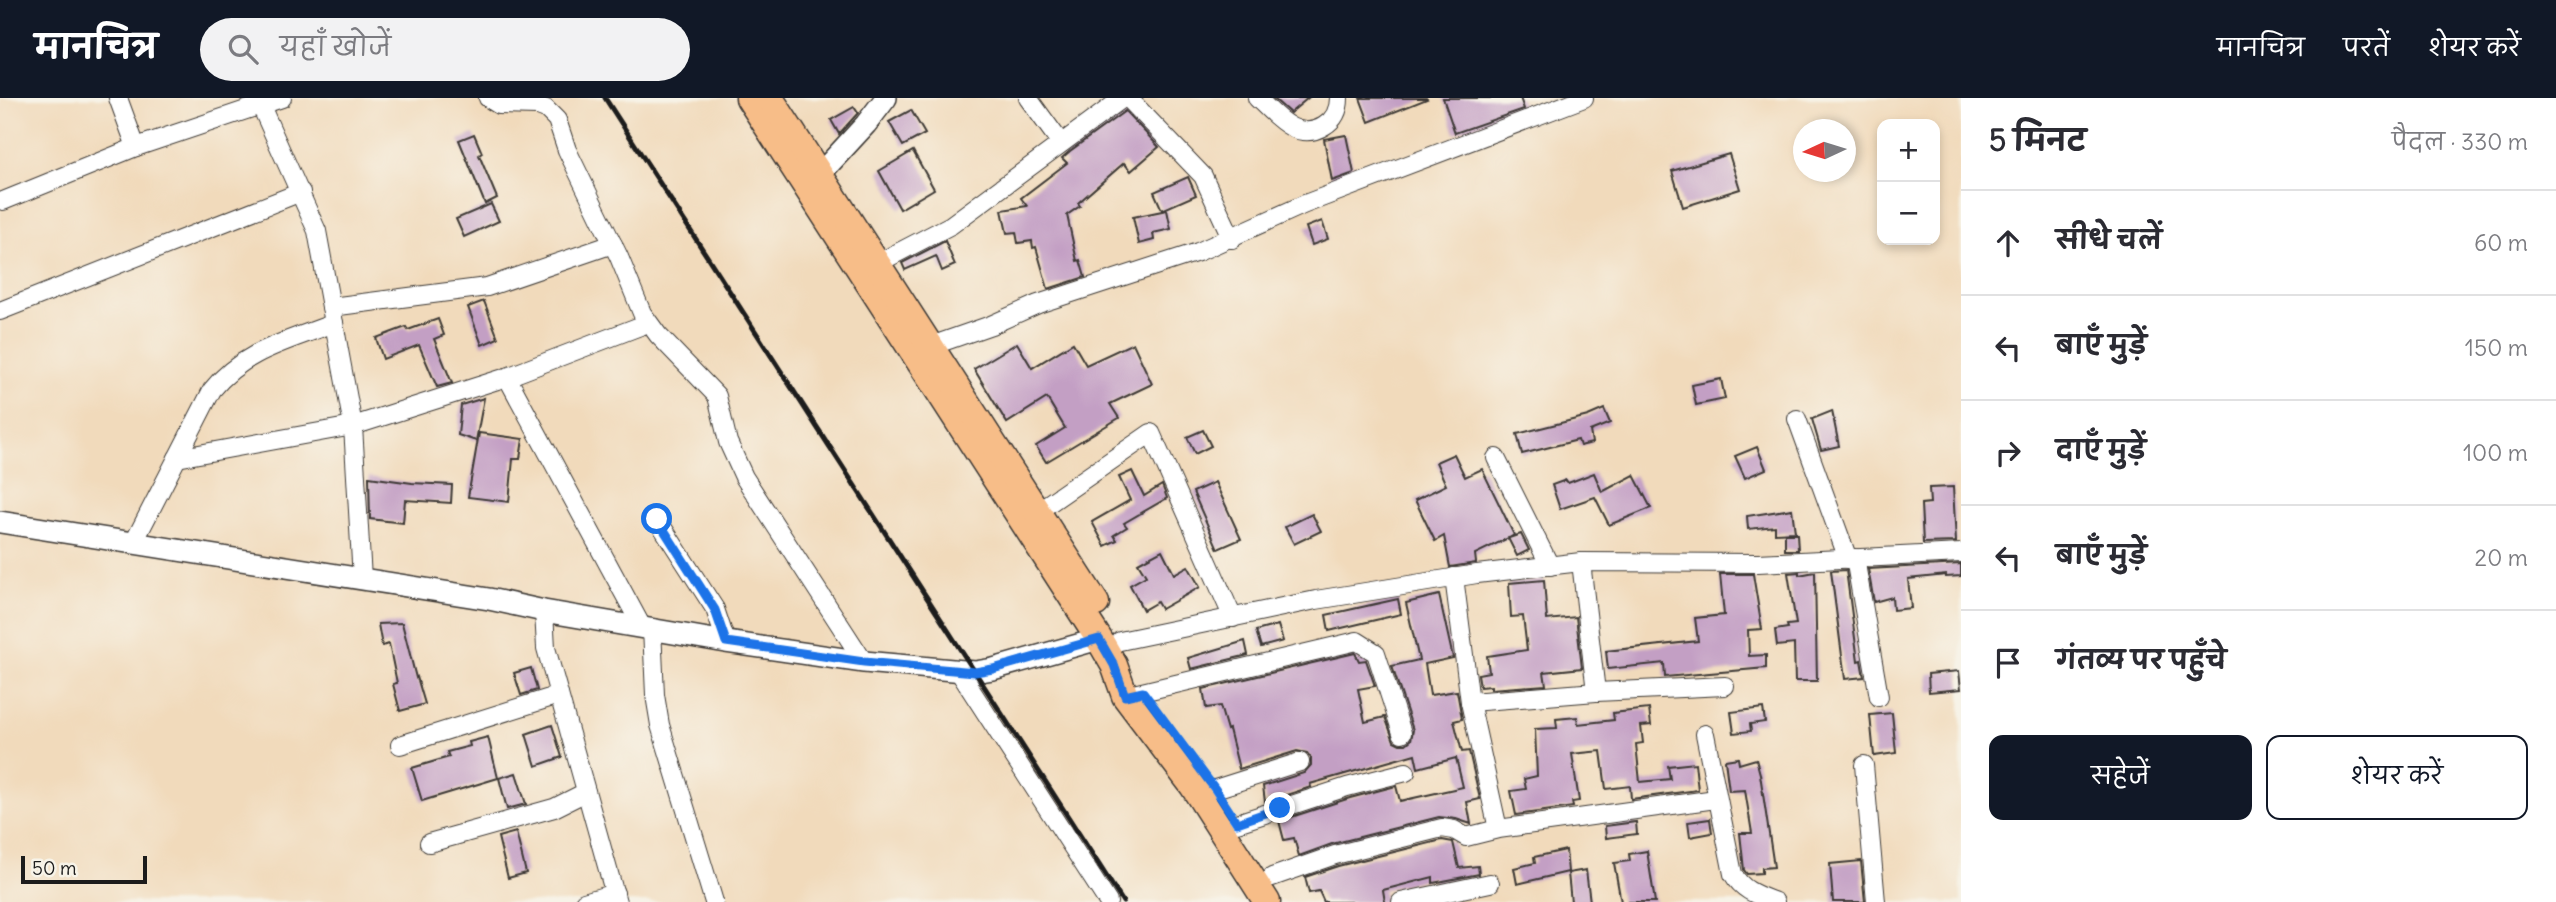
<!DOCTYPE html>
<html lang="hi">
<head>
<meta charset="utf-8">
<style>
	body { margin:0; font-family:Delius,"Playpen Sans Deva",sans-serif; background:#f2f2f3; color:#2b2b33 }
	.controls { position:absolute; right:21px; top:21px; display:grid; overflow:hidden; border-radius:14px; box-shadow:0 4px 10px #0003 }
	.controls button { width:63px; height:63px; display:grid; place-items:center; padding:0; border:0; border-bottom:2px solid #e1e1e2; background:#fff; color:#2b2b33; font:35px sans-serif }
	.compass { position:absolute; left:1793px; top:21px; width:63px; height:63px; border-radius:50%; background:#fff; box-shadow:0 4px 10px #0003; rotate:266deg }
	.scale { position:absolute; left:21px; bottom:18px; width:126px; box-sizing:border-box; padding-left:7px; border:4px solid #1c1c1c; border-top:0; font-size:19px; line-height:24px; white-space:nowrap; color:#1c1c1c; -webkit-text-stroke:5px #f7f3e8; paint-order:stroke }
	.stop { position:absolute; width:21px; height:21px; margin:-16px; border:5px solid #1a73e8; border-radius:50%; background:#fff }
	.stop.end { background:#1a73e8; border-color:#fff; box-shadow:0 2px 7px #0008 }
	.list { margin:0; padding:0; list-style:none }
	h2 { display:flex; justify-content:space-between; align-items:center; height:91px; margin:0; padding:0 28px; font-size:30px }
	h2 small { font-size:23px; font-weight:400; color:#7c7c81 }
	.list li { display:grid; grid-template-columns:46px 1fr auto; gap:21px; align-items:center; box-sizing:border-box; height:105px; padding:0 28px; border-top:2px solid #e1e1e2 }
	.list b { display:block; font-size:26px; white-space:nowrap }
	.list em { font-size:23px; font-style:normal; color:#7c7c81 }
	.actions { display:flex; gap:14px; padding:21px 28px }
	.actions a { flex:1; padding:16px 0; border:2px solid #111827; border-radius:14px; text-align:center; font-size:24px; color:#111827 }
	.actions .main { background:#111827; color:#fff }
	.icon { flex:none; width:38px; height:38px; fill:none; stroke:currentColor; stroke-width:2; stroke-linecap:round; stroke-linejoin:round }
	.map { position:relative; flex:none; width:1961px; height:804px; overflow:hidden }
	header { display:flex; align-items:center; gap:42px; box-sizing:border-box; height:98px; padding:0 35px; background:#111827; color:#fff }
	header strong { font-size:33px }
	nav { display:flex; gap:38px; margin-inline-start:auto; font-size:24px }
	.search { width:490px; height:63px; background:#f2f2f3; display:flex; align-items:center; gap:18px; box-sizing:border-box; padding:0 24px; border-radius:38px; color:#7c7c81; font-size:26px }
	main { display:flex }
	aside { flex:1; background:#fff }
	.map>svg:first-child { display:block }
	.building { fill:#c39fc4 }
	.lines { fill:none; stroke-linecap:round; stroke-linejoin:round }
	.minor-casing { stroke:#3c3834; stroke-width:20 }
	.tertiary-casing { stroke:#3c3834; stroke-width:24 }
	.primary-casing { stroke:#3c3834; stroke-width:29 }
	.minor { stroke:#fff; stroke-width:18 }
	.tertiary { stroke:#fff; stroke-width:21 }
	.primary { stroke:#f7bd88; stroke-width:26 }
	.rail { stroke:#1c1c1c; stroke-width:5 }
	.route { stroke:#1a73e8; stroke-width:9 }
</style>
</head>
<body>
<header>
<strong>मानचित्र</strong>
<div class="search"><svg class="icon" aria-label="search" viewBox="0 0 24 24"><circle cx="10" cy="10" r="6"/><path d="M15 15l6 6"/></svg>यहाँ खोजें</div>
<nav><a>मानचित्र</a><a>परतें</a><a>शेयर करें</a></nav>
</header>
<main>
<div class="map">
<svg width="1961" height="804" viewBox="0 0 1961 804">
	<rect width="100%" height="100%" fill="#f7f3e8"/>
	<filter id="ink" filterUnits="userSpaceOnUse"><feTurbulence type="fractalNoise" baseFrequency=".0143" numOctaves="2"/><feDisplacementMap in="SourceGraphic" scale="14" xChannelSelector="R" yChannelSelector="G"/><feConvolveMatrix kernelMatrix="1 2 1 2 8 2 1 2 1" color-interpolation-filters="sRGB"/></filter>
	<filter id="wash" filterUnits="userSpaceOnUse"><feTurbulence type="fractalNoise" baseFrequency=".00686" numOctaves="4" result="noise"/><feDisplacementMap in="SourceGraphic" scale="28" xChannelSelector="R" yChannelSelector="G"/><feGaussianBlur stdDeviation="1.57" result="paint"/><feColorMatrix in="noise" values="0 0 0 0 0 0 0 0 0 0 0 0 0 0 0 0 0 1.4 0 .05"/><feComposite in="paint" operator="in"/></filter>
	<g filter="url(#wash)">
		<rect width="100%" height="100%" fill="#f1dabb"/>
		<g id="blocks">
			<g class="building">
				<polygon points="1273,0 1308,0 1290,15"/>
				<polygon points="1360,0 1426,0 1427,1 1369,24"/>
				<polygon points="1443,0 1520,0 1524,11 1455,35"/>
				<polygon points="854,9 858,15 839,36 831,22"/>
				<polygon points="911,12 925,36 903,48 889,24"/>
				<polygon points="1125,13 1159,49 1131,73 1124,65 1078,105 1080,108 1067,117 1077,163 1080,162 1085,179 1048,191 1036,149 1033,150 1032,143 1018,145 1016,134 1007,135 1002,112 1027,108 1021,100 1067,65 1062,60 1070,53"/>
				<polygon points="474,36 482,55 479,57 497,100 485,106 459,42"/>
				<polygon points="1346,37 1354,75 1332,83 1324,41"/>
				<polygon points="913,53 934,91 900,111 879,73"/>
				<polygon points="1729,56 1740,91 1683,109 1672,73"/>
				<polygon points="1188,79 1196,97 1162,112 1154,94"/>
				<polygon points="491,106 499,123 464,139 456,121"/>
				<polygon points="1167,112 1171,131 1153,135 1154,142 1139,146 1133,119"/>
				<polygon points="1322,123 1328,141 1312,147 1306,129"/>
				<polygon points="945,143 955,167 942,173 936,158 905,172 902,165"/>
				<polygon points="484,203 498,240 482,247 468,209"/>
				<polygon points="438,221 444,237 434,241 452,285 437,289 419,247 383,261 376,240 406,229 408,232"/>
				<polygon points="1017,245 1032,270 1073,245 1086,267 1133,245 1152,286 1110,306 1119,320 1046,364 1036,348 1065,330 1047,300 1007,325 974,271"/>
				<polygon points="1721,281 1725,301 1696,307 1692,287"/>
				<polygon points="484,300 476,343 458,337 461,307"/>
				<polygon points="1604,311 1610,325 1590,333 1592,345 1580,348 1578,342 1522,356 1517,336 1588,318"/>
				<polygon points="1832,313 1839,348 1821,352 1812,321"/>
				<polygon points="1203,332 1211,348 1195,356 1187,339"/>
				<polygon points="479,335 523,341 520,361 513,361 509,404 468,399"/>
				<polygon points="1757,349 1766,371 1745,380 1735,358"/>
				<polygon points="1454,356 1465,379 1482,371 1514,437 1509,440 1521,436 1529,452 1517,458 1508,440 1475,456 1476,465 1450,469 1444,438 1435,443 1415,402 1446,387 1436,364"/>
				<polygon points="1132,373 1144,398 1162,387 1167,400 1124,425 1127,429 1114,437 1117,442 1105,448 1092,424 1130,402 1119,379"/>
				<polygon points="1594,375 1602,394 1634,377 1651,410 1609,427 1595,399 1560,411 1552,387 1566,382 1568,385"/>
				<polygon points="369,379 412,385 452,387 451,405 405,402 403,425 370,421"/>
				<polygon points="1215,384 1241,441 1218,451 1193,394"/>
				<polygon points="1953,389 1956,444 1923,445 1921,406 1930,405 1929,390"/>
				<polygon points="1792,411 1795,434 1775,435 1775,428 1748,431 1747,418"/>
				<polygon points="1312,416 1321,433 1294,446 1285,429"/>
				<polygon points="1785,436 1797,436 1798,452 1785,452"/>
				<polygon points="1162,452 1174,476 1188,468 1200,489 1161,511 1157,504 1143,512 1130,487 1146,478 1138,465"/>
				<polygon points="1961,466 1961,478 1946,479 1946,477 1908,481 1911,510 1893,512 1892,499 1874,504 1868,471"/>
				<polygon points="1846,472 1858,563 1861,562 1864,579 1845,581 1831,473"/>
				<polygon points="1799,474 1799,477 1815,474 1817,583 1795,583 1794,546 1777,548 1775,532 1788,530 1787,527 1796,526 1788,475"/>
				<polygon points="1720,476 1753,476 1762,531 1748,532 1749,558 1766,557 1766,570 1665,579 1664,565 1608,571 1606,553 1698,543 1695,520 1724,517"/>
				<polygon points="1544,482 1547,522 1576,519 1582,570 1544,574 1546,587 1491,591 1491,588 1480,589 1478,576 1489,574 1487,558 1527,552 1523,518 1511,519 1509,485"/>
				<polygon points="1439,497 1453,560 1425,566 1430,597 1457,593 1462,621 1454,623 1462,654 1469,653 1480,701 1467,704 1471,726 1456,721 1439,719 1332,746 1299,758 1294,740 1284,742 1279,723 1350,700 1396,688 1400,703 1463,689 1456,660 1418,670 1415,656 1310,686 1311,689 1265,704 1263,688 1304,675 1311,667 1311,660 1307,655 1297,653 1239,671 1229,631 1227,632 1220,608 1206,610 1203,591 1355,555 1359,563 1366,562 1375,588 1358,591 1365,624 1385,619 1394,643 1400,646 1406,646 1411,642 1413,632 1392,568 1419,562 1406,505"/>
				<polygon points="1398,501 1401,516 1329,533 1326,517"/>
				<polygon points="402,525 416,580 417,579 425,606 400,613 393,586 397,585 389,546 382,548 378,526"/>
				<polygon points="1278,527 1283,543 1261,549 1256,533"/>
				<polygon points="1245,543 1248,557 1191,571 1188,560"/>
				<polygon points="531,570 537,592 521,597 514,575"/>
				<polygon points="1959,573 1961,591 1929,594 1928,576"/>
				<polygon points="1763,610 1765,624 1750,626 1751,633 1734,635 1731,614"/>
				<polygon points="1649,611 1651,627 1641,628 1643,645 1636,646 1640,684 1670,681 1668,668 1695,665 1698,692 1631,701 1630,688 1606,691 1601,653 1572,656 1579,703 1572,704 1573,709 1516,717 1511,693 1526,691 1524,681 1537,678 1535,631 1557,630 1556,621 1577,619 1578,626 1614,622 1613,615"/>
				<polygon points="1892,615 1896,655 1874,658 1870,617"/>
				<polygon points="552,627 562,659 536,668 526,636"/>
				<polygon points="488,639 498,680 422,703 412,670 449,659 447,654 470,648 469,644"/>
				<polygon points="1738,660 1739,666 1756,661 1760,676 1774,769 1762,770 1762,775 1747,776 1744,772 1740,735 1752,735 1745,692 1729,693 1725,662"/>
				<polygon points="516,675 526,706 507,711 499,680"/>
				<polygon points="1710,721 1712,735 1690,739 1688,724"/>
				<polygon points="1636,724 1637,736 1606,740 1605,728"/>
				<polygon points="516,734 526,775 508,780 498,739"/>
				<polygon points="1442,742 1453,744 1459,770 1478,768 1479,776 1433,785 1433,779 1383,792 1385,804 1324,804 1319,793 1309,795 1305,779 1338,768"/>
				<polygon points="1566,752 1568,774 1517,786 1514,770 1535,765 1534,759"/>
				<polygon points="1647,753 1655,804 1621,804 1614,765 1630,763 1629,756"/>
				<polygon points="1861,763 1865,804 1833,804 1830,766"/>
				<polygon points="1586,772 1590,804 1571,804 1568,775"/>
			</g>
		</g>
	</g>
	<g filter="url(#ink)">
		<use href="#blocks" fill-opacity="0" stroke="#3c3834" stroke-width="2"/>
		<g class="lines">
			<g class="minor-casing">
				<g id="minor">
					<polyline points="262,0 261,8 317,133 353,328 362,481"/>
					<polyline points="488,0 499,7 538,8 546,11 557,22 567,52 619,159 642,215 658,237 717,298 728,344 744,379 864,564"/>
					<polyline points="1028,0 1060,44"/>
					<polyline points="1128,0 1203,78 1232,141"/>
					<path d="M1257,0C1275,17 1297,45 1324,28C1334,22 1339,12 1339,0"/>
					<polyline points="136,49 282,0"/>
					<polyline points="3,103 136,49 118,0"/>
					<polyline points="878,165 951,127 1123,0"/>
					<polyline points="331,209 487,189 613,146"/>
					<polyline points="0,213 301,94"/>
					<polyline points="931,248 991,227 1038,206 1198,154 1305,106 1584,0"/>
					<polyline points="507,279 642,529"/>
					<polyline points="1797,321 1848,461"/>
					<polyline points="177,360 353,328 507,279 648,225"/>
					<polyline points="1496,360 1550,468"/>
					<polyline points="1038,413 1151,335 1233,520"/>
					<polyline points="657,421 715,511 726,544"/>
					<path d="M133,446L212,292C244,252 289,243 334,225"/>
					<polyline points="1855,460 1879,599"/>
					<polyline points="1581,464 1596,594"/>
					<polyline points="1454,479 1470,604 1498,731"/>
					<polyline points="544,513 546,550 617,804"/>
					<polyline points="652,530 655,597 660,627 714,804"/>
					<polyline points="1120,543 1316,502 1477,476 1581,464 1758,465 1961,455"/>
					<polyline points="958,572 1108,804"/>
					<polyline points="1125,598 1357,543 1376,555 1402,635"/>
					<polyline points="1470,604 1596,594 1725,588"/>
					<path d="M1705,636L1733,776C1743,793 1757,797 1775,804"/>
					<polyline points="400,647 559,597"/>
					<polyline points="1864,667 1876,804"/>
					<polyline points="1215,691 1300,664"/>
					<polyline points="1237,725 1347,689 1406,674"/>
					<polyline points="429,745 554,710 586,694"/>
					<polyline points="1272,779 1335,757 1442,730 1454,732 1466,739 1498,731 1716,701"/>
					<polyline points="584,804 615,795"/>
					<polyline points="1401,804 1490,785"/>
				</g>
			</g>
			<g class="tertiary-casing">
				<g id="tertiary">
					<polyline points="819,77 866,26 886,0"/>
					<polyline points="0,424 489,501 544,513 726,544 864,564 975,574 993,571 1099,541"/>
				</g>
			</g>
			<g class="primary-casing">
				<g id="primary">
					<polyline points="749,0 1099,541 1114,567 1125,598 1193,688 1267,804"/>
					<polyline points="770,0 1096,505"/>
				</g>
			</g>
			<use href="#minor" class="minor"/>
			<use href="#tertiary" class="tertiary"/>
			<use href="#primary" class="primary"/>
			<polyline class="rail" points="605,0 1123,804"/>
		</g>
	</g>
	<g class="lines" filter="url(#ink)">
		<polyline class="route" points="657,421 715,512 726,544 864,564 975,574 993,571 1099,541 1114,567 1125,598 1143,594 1215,691 1237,725 1280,710"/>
	</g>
</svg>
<div class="controls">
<button>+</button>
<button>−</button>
</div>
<svg class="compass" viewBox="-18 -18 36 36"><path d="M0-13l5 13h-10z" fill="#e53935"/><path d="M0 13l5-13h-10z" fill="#7c7c81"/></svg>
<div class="scale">50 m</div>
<div class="stop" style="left:657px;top:421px"></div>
<div class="stop end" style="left:1280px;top:710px"></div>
</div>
<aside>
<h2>5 मिनट<small>पैदल · 330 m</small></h2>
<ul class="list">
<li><svg class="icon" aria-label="ahead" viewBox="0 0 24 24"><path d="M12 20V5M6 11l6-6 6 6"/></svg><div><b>सीधे चलें</b></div><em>60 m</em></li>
<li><svg class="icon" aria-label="left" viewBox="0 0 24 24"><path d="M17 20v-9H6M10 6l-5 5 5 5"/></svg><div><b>बाएँ मुड़ें</b></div><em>150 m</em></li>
<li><svg class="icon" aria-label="right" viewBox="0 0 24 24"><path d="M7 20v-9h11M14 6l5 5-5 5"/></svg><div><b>दाएँ मुड़ें</b></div><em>100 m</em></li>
<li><svg class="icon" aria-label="left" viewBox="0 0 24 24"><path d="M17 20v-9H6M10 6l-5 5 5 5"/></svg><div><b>बाएँ मुड़ें</b></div><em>20 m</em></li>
<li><svg class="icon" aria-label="arrive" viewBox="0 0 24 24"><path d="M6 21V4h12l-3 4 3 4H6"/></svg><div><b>गंतव्य पर पहुँचे</b></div></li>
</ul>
<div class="actions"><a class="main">सहेजें</a><a>शेयर करें</a></div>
</aside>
</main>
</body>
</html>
